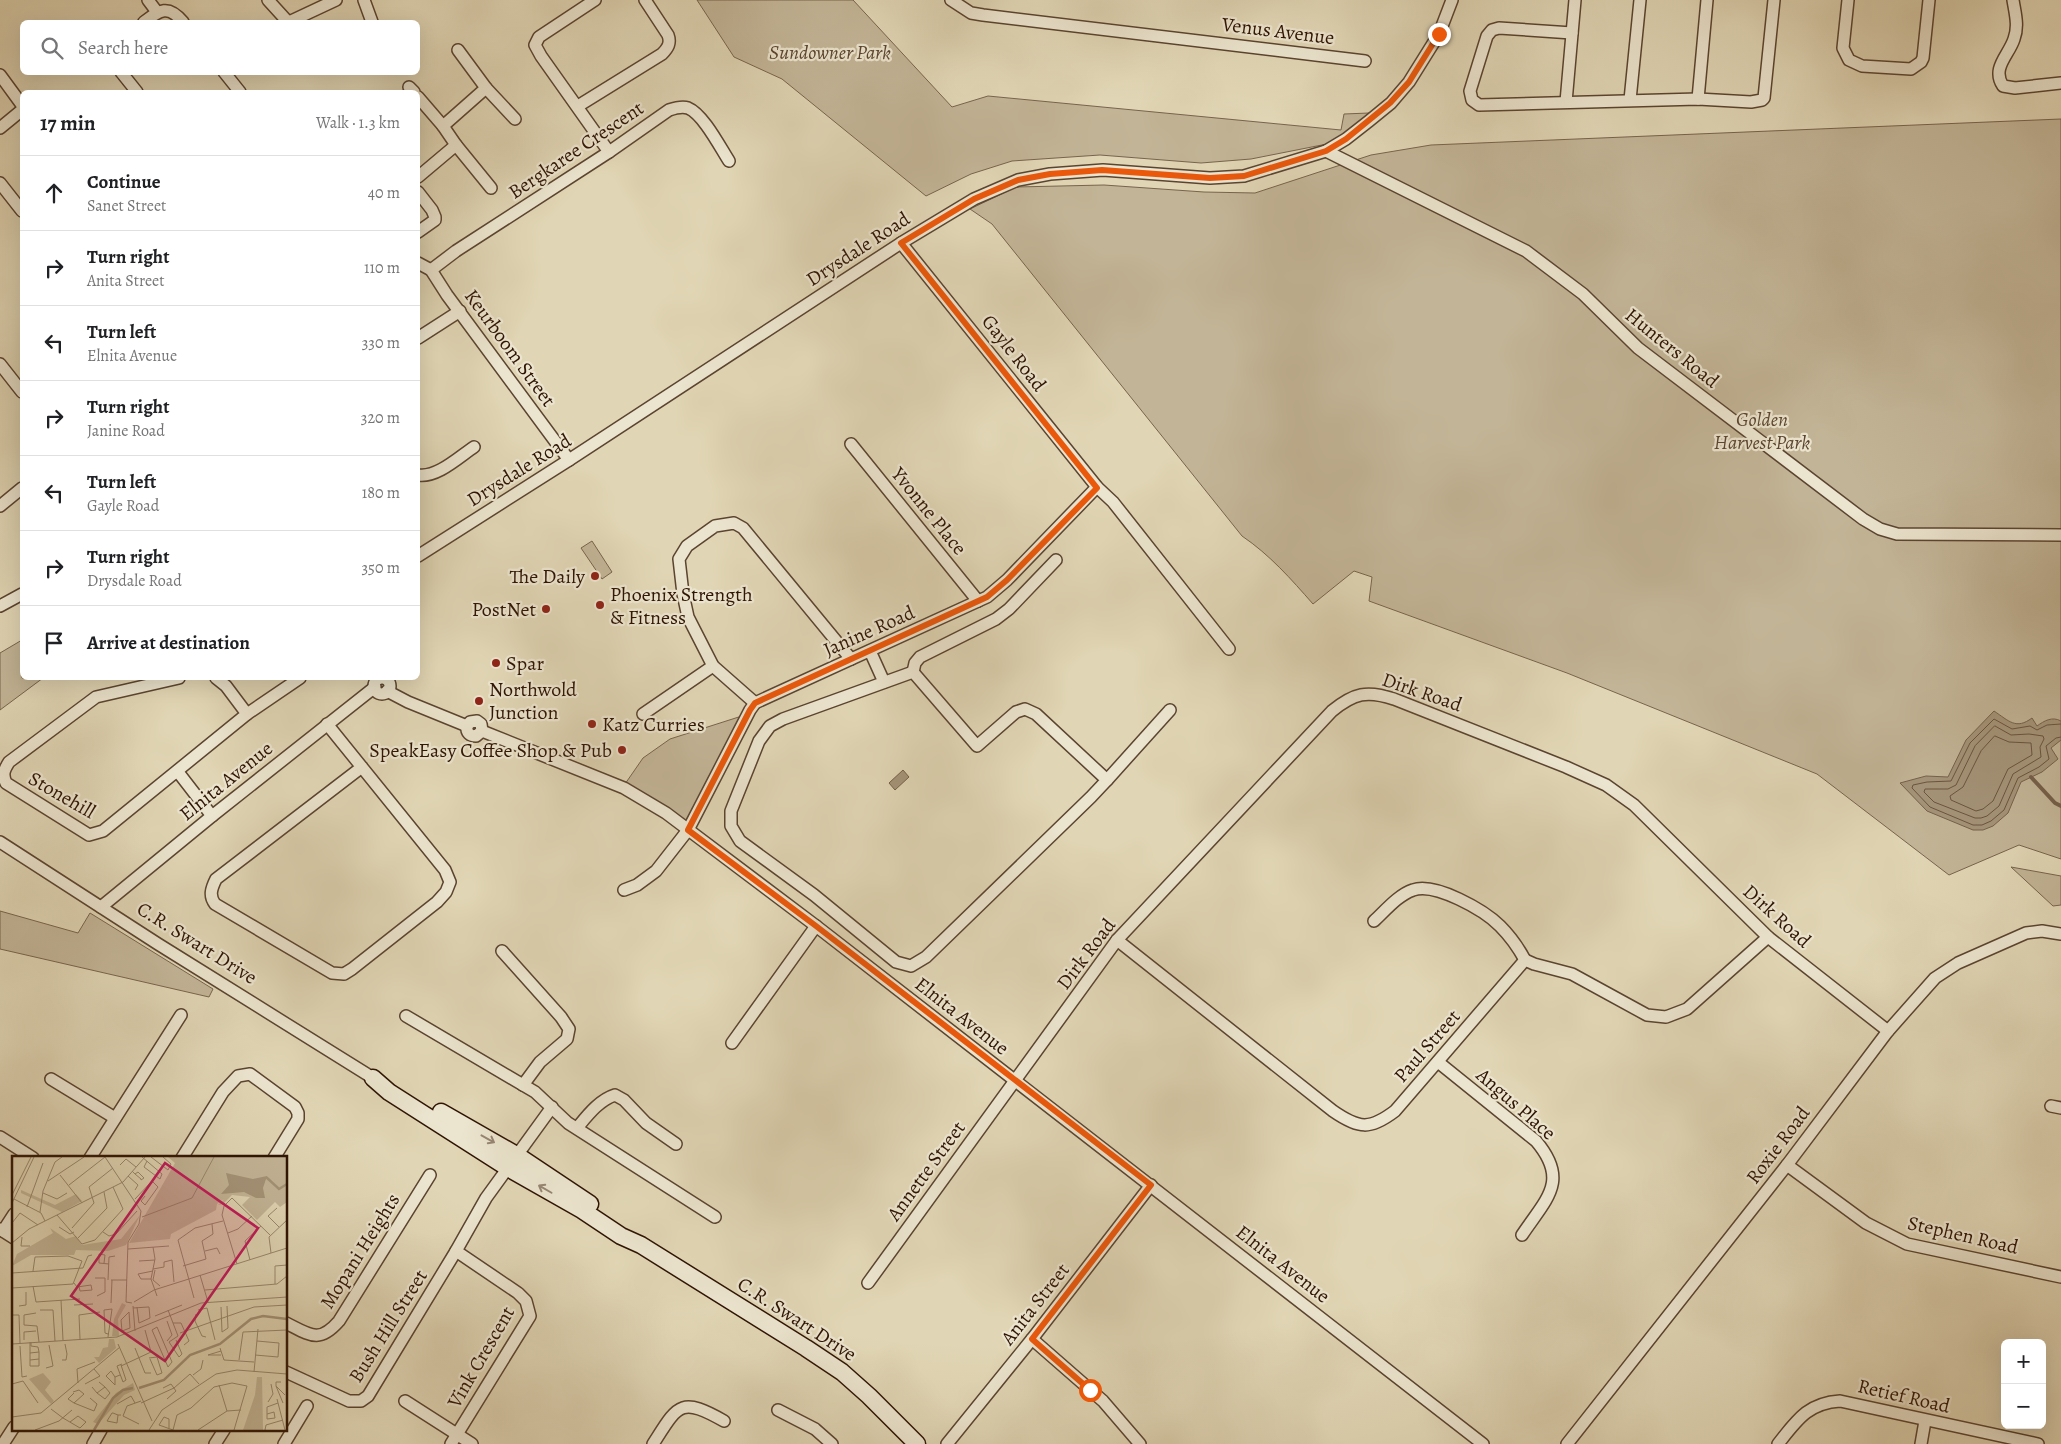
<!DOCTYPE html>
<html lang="en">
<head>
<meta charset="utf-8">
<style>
	body { margin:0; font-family:Alegreya,serif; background:#f2f2f2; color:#202124 }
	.controls { position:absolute; right:15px; bottom:15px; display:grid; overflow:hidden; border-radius:8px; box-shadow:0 5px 20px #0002 }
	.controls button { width:45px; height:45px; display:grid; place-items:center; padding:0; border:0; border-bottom:1px solid #e0e0e0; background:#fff; color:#202124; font:25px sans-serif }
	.stop { position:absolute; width:15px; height:15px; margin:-11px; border:4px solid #ea580c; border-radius:50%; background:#fff }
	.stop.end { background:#ea580c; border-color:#fff; box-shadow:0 1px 5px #0008 }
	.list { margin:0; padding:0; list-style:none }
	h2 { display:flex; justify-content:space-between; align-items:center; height:65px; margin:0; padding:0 20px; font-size:21px }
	h2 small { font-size:16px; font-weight:400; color:#757577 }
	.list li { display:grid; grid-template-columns:32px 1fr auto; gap:15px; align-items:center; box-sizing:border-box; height:75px; padding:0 20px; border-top:1px solid #e0e0e0 }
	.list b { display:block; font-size:19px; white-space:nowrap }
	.list p { margin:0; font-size:16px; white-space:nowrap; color:#757577 }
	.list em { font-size:16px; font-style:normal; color:#757577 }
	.icon { flex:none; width:28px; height:28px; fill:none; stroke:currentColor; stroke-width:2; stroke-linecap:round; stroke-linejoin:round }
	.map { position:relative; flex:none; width:2061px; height:1444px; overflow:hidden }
	.search { position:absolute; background:#fff; box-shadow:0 5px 20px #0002; left:20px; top:20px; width:400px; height:55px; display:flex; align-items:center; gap:12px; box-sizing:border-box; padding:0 18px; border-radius:8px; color:#757577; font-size:19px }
	.panel { position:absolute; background:#fff; box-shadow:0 5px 20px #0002; left:20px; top:90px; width:400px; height:590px; border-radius:8px }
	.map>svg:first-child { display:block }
	.green { fill:#c2b496; stroke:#78644d }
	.water { fill:#a49378; stroke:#75604a }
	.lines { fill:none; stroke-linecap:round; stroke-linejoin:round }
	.shore { stroke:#6a543e; stroke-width:1 }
	.stream { stroke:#75604a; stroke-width:4 }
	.street-casing { stroke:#5b4430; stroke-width:14 }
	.secondary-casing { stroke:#2f1404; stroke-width:19 }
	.street { stroke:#ebe4ce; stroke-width:11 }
	.secondary { stroke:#ebe4ce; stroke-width:16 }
	.oneway { stroke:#968673 }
	.route { stroke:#ea580c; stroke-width:6 }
	.poi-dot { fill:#8f2418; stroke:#ebe4ce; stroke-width:2 }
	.labels { text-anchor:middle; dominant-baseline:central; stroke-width:4.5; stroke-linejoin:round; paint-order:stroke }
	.street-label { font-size:20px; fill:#2f1404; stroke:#ebe4ce }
	.park-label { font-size:20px; font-style:italic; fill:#5b4430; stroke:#ebe4ce }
	.poi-label { font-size:20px; fill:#2f1404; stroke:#ebe4ce; text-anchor:start }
	.inset-river { fill:none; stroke:#a49378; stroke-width:2.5 }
	.inset-road { fill:none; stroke:#99886e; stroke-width:1 }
	.view { fill:#c2185b; fill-opacity:0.15; stroke:#c2185b; stroke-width:2.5 }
	.inset-edge { fill:none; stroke:#2f1404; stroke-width:2.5 }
</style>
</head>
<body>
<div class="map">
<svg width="2061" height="1444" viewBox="0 0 2061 1444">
	<rect width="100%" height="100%" fill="#e0d5b4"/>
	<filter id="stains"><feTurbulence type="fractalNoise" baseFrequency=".004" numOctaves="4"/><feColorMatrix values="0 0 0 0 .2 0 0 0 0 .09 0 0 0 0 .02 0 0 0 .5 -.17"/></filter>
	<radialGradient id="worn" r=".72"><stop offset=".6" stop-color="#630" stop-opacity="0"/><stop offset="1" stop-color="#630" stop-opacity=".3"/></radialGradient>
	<g class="green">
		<polygon points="697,0 853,0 952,107 988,96 1341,130 1344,114 1369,113 1337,142 1251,159 1201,163 1100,155 1012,161 971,174 926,196 782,79 734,57"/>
		<path d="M2061,119V859L2019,845L1949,875L1817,774L1567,673L1369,601L1372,577L1354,571L1313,604C1291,579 1270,555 1242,536L992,224L970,209L1016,187L1104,185L1204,192L1255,193L1371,155L1431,145Z"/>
		<polygon points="592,541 612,572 602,579 581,548"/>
		<polygon points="22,640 22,678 43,678 0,710 0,653"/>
		<polygon points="745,715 688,826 625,784 643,758 670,739"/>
		<polygon points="2011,867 2061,876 2061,905 2053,906"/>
		<polygon points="0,911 78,933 90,913 213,989 209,997 0,949"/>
	</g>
	<g class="water">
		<path d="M1994,711C2009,721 2016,730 2032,718L2037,726C2044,721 2052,716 2061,721V740L2051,748L2058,759L2042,772L2021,782L2008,813L1993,826L1983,830H1973L1927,811L1900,783L1926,776L1948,777L1966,740Z"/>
		<polygon points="903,770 909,777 895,790 889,783"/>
	</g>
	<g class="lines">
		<g class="shore">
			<polyline points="2061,724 2047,725 2037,730 2030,726 2012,729 1994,719 1970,743 1951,781 1927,782 1913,785 1912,788 1930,807 1973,825 1982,825 1991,821 2004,810 2018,778 2039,767 2049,759 2046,746 2056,738 2061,737"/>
			<polygon points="1995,726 2011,735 2029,734 2043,736 2044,739 2040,747 2041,757 2013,774 1999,806 1987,816 1981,818 1975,818 1934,802 1924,792 1925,789 1948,789 1956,785 1975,746"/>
			<polygon points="1995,736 2009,742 2031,743 2032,755 2008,769 1993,801 1983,809 1976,811 1951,800 1950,796 1963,787 1981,751"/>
		</g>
		<polyline class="stream" points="2031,777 2055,803 2061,806"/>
		<g class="street-casing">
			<g id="street">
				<polyline points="148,0 157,12"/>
				<polyline points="268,0 288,22"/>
				<polyline points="364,0 372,22"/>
				<polyline points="595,0 545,33 539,37 535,45 541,56 609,152"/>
				<polyline points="951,0 971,13 983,15 1365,61"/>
				<polyline points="1848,0 1843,48 1849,60 1862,66 1911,69 1921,62 1923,58 1929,0"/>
				<path d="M2013,0C2015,13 2019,26 2014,39C2009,55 1991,68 2003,86L2015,88L2061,83"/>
				<path d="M144,22C160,10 168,4 183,22"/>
				<polyline points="289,22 336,0"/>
				<polyline points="1572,33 1499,28 1492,30 1487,36 1470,91 1472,100 1479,105 1698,99 1751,102 1762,100 1764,98 1774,0"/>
				<polyline points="121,72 137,92"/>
				<polyline points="224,72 240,92"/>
				<polyline points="0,75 22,105"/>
				<polyline points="409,87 414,92"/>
				<polyline points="486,88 515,119"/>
				<polyline points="418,97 443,126"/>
				<polyline points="1698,99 1707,0"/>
				<polyline points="1630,100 1640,0"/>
				<polyline points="1566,102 1575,0"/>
				<path d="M578,106L662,54C668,48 671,43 668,35L645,0"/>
				<polyline points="0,128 22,110"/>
				<polyline points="456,145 491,188"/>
				<polyline points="1326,151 1526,251 1583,294 1638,348 1863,519 1880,529 1897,534 2061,535"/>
				<polyline points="418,177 456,145 443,126 486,88 458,50"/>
				<polyline points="0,183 22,211"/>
				<polyline points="418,192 432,210 435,217 435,220 418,232"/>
				<polyline points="901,243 1097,487 1113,502 1229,649"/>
				<polyline points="418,263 431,270 447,295 569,460"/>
				<path d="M431,270L456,251L609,152L669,110C675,108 682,106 688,108C703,114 720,147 729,161"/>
				<polyline points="418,338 460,311"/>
				<polyline points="0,364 22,392"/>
				<polyline points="851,444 978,601"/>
				<path d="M418,475C437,478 459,457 474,447"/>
				<polyline points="0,506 22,488"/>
				<polyline points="418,556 569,460 901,243 974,199 1018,180 1050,174 1103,170 1210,178 1244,176 1326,151 1346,139 1369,121 1391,103 1409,82 1439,34 1452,0"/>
				<polyline points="0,606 22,594"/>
				<polyline points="870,651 884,682"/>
				<polygon points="913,672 977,746 1016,712 1025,709 1036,714 1107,780 1091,797 926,957 911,966 896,962 814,895 740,841 731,826 731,811 759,741 770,726 783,719"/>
				<polyline points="913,672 915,663 920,657 996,619 1009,609 1056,560"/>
				<path d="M179,678L96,697L9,762C4,770 2,774 6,783L89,835L103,831L247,714L226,686L216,678"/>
				<circle cx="382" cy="686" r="8"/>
				<polyline points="387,691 408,702 467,726"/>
				<polyline points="755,703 713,666 688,617 683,594 679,559 687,546 715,526 734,523 743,528 851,659"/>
				<polyline points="247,714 300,678"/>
				<polyline points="643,714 713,666"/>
				<path d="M327,724L445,870L450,882L446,892L437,902L352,969L344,974L332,973L215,904C209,896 211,889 216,879L362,767"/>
				<polyline points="467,726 470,722 477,721 481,724 482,731"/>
				<path d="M467,726C466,733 470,736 476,736L482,731"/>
				<polyline points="482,731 624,788 666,813 816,926 1483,1444"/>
				<polyline points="178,772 212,816"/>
				<polyline points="1107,780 1170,710"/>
				<polyline points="0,842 158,944 373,1078"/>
				<polyline points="624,890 637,885 656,871 688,830 750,710 755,703 987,597 1007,580 1097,487"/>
				<polyline points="101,907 212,816 375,687"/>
				<path d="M1374,921C1385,911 1398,895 1413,890C1435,882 1484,910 1500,926C1510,936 1518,947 1525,960"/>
				<path d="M1117,940L1333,1111C1359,1129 1370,1130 1395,1111L1525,960L1534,964L1572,974L1647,1015L1666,1017L1687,1009L1768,937"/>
				<polyline points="502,951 561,1017 569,1029 567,1039 540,1062 523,1085"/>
				<polyline points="406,1016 535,1092 568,1123 715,1217"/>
				<polyline points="732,1043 816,926"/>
				<path d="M1438,1062L1536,1141C1570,1181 1546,1199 1522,1235"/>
				<polyline points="51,1079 115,1118"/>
				<polyline points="2051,1106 2061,1108"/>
				<path d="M577,1128C587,1116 599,1100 615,1095L624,1100L646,1123L676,1144"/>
				<polyline points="0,1137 33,1158"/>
				<polyline points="90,1158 181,1015"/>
				<polyline points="182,1158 223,1092 238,1076 250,1074 295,1107 298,1113 298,1119 274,1158"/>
				<polyline points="1787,1165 1866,1223 1907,1244 2061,1277"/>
				<polyline points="0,1229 3,1231 14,1214"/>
				<polyline points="3,1231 14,1238"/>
				<path d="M868,1283L1117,940L1332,711C1354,693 1367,690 1394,699L1566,767L1606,785L1634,805L1768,937L1888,1031"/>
				<path d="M286,1323C310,1335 319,1344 339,1321L430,1175"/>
				<polyline points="1032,1339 1103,1401 1140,1444"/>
				<polyline points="286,1372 349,1401 361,1401 368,1396 456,1251"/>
				<polyline points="405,1401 472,1444"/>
				<polyline points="778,1410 815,1429 832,1444"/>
				<polyline points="3,1444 14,1427"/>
				<polyline points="93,1444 101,1430"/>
				<polyline points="215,1444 224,1430"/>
				<polyline points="284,1444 307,1406"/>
				<polyline points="451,1444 530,1316 526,1301 518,1293 456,1251 486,1198 552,1107"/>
				<path d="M653,1444C678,1405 680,1396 724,1421"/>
				<polyline points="947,1444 1032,1339 1151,1185"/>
				<polyline points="1567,1444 1787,1165 1888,1031 1935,978 1958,963 2026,933 2042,931 2061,934"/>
				<path d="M1778,1444C1797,1420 1808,1403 1840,1401L2038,1444"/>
				<polyline points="1921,1444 1925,1421"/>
			</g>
		</g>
		<g class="secondary-casing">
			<g id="secondary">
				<polyline points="373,1078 389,1092 508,1168 582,1210 621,1236 641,1245 806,1348 842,1372 869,1396 917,1444"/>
				<polyline points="441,1112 518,1156 590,1204"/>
			</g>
		</g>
		<use href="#street" class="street"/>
		<use href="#secondary" class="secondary"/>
	</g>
	<defs><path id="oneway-shaft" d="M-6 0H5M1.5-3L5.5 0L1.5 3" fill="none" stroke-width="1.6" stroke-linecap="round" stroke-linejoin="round" transform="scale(1.25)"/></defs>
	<g class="oneway">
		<use href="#oneway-shaft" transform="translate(488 1139) rotate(29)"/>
		<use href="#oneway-shaft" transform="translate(545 1189) rotate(-150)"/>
	</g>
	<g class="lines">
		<polyline class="route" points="1090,1390 1032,1339 1151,1185 816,926 688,830 750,710 755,703 987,597 1007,580 1097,488 901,243 974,199 1018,180 1050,174 1102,170 1210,178 1244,176 1326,151 1346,139 1390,103 1409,82 1439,34"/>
	</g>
	<g class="poi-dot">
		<circle cx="595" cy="576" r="5"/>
		<circle cx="600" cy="605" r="5"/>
		<circle cx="546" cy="609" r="5"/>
		<circle cx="496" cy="663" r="5"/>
		<circle cx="479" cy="701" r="5"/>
		<circle cx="592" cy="724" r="5"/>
		<circle cx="622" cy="750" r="5"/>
	</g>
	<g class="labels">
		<g class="street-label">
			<text transform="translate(1278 31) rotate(7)">Venus Avenue</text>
			<text transform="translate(576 150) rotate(-34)">Bergkaree Crescent</text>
			<text transform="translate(858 249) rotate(-33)">Drysdale Road</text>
			<text transform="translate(510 348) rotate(54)">Keurboom Street</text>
			<text transform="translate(1672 348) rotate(39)">Hunters Road</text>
			<text transform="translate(1014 353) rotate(52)">Gayle Road</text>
			<text transform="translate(519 470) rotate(-32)">Drysdale Road</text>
			<text transform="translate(929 511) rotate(51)">Yvonne Place</text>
			<text transform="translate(869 631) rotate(-24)">Janine Road</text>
			<text transform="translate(1422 692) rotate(19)">Dirk Road</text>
			<text transform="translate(226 781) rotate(-39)">Elnita Avenue</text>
			<text transform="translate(62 795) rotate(30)">Stonehill</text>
			<text transform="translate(1777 916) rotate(42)">Dirk Road</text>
			<text transform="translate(197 943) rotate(32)">C.R. Swart Drive</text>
			<text transform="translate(1086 954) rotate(-53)">Dirk Road</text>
			<text transform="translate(962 1016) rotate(38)">Elnita Avenue</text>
			<text transform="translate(1427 1046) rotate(-49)">Paul Street</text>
			<text transform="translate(1516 1104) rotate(41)">Angus Place</text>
			<text transform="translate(1778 1145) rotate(-53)">Roxie Road</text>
			<text transform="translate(926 1171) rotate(-54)">Annette Street</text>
			<text transform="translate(1963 1235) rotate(13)">Stephen Road</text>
			<text transform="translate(360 1251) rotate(-58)">Mopani Heights</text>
			<text transform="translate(1283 1264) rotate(38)">Elnita Avenue</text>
			<text transform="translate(1035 1304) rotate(-52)">Anita Street</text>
			<text transform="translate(797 1319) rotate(33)">C.R. Swart Drive</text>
			<text transform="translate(388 1326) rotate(-58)">Bush Hill Street</text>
			<text transform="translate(481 1357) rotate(-60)">Vink Crescent</text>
			<text transform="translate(1904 1396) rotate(13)">Retief Road</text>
		</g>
		<g class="park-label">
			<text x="830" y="52">Sundowner Park</text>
			<text x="1762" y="419">Golden<tspan x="1762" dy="23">Harvest Park</tspan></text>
		</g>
		<g class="poi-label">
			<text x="585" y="576" text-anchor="end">The Daily</text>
			<text x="610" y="594">Phoenix Strength<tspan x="610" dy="23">&amp; Fitness</tspan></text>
			<text x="536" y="609" text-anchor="end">PostNet</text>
			<text x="506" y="663">Spar</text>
			<text x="489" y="689">Northwold<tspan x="489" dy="23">Junction</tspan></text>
			<text x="602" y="724">Katz Curries</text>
			<text x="612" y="750" text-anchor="end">SpeakEasy Coffee Shop &amp; Pub</text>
		</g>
	</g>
	<g transform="translate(12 1156)">
		<rect width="275" height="275" fill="#e0d5b4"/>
		<path d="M156,1H275V46L268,51L263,46L245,64L230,49L238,41L220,39L211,48L206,49L212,43L205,48L204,54L159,78L158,83L117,87L163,7ZM9,34L43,49L64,38L70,45L50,56L9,37ZM128,59L114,89L96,95L64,94L62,99H19L0,110L5,98L41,77L38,72L54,83L64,80L70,89L109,83ZM110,147L114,149L106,163L107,180H100L102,163ZM97,183H102L104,192L87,207L82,201H87L91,192L96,191ZM31,217L39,226L33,234L42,245L39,248L17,223ZM245,221H250L251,274H231L243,239ZM121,227L123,234L112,239L86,268L81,266L104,237Z" fill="#c2b496"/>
		<path d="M214,17L241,23L255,20L251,32L253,42H244L232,36L209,38L217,29Z" fill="#a49378"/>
		<path class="inset-river" d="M254,21L267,33L275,28M127,232L152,224L178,199L208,188L239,163L251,160L275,163M82,274L101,242L111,234L121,232"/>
		<path class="inset-road" d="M93,1L129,55L127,68L116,86L114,146L120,147M130,1L150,18L148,23L132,11L135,5M139,1L156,14L159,8L151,1M108,9L114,3L124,11M120,15L123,18L129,23V24L132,22L126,16L123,18M48,19L70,47M116,20L126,29L123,34M36,25L72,1M57,29L93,1M31,37L45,43L55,37M0,39L19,1M2,43L29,57L33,65M123,43L140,25L146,31L133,49L129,45L133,40M0,47L22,1M15,51L31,7M265,52L256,60L267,71M28,56L31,35L43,6L50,1M45,59L70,88L83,84L111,53L101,31M130,61L180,42L202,1M0,67L8,57L26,69M47,71L58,78L62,76M60,72L82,47L77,31L101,12M91,76L97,80L104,78L125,55M216,77L226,73L240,60M10,81L9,90H18M66,82L95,52L92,36M0,87L17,73L111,26L133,1M141,91L143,103L139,123L145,140M116,93L157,90M193,95L205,92L208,98M259,97L257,81L275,64M238,104L233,85L249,70M127,105L143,104M92,107L93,99L87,98V107L97,108M225,108L210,59L212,50L220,42L258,79M171,110L194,103L190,85L201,78L200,68M141,113L152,111V106L160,104L162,126M143,114L141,124L148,130M0,117L71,112L76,100L80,99M188,119L196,146M83,122H93V136L85,140M139,123H129L126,118L141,115M96,124L97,101L103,100M99,124H115M62,127L65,131L79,129L80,134L68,135L67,130M263,128V110L275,109M21,130L24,146L68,143M0,132L61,128L70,105L56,100L23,101L21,115M193,134L265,128L275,120M182,142L166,84L183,72L211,65M49,144L51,184M122,146L142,134L275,92M99,147L100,124M62,149L81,148M7,150L14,149V136M121,150L123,175M209,151L210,176L216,172L215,150M121,152L136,151H137L138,162L127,167L125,151M28,154H41L43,185M156,154L161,167H169L177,185L172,189M186,154L195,152L203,184M117,156L118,172L110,175L109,164ZM24,157L12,159V169L25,170L27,186M184,158L183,165L190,180L194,181M0,159H7L8,187M143,160L170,149M155,165L160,179L155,185M145,171L160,206L156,211L140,174ZM168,177L242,151L275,149V141M96,181L100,153L92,154L93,177L96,178M68,183L67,159L88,156M12,184V176L24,175M18,186V197L27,196L26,191L19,190V186M157,186L167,201L170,198L164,184M157,186L166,180L161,167M0,188L105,181L189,147L275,141M106,188L140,265M8,190L10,221L15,220M123,192L133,217H139M208,192L212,204L242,206M209,195L196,199H209M18,197V204L27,203V196M243,199L266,201L267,187L245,185M137,202L145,201L150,217L145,219L138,203M18,204V210H27V203M50,204H54L55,198L53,188M227,204L231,176L275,174M109,209L114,224L111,226L105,210L110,208M109,210L139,196L133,174M34,212L41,210L37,189M242,216L246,173M181,219L189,213L191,204M103,221L99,215L94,220L103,229V221L108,219M269,226H264V230L273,239M66,227L65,213L83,206M0,228L11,225L26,247M73,228L88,220L82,213M207,229L215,255M264,230L271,247M80,231L85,237L93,231L87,226M151,232L159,228L164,235L155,243M61,236L67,234L72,238L62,247L56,243L62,237M85,237L93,243L98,237L93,231M265,243L273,274M256,246L261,238L259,228M62,247L82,255L85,248L78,242M129,247L162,232L178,218L187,228M105,248L119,240L123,247M39,253L51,262L68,272L74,266L66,260L58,266M255,258L262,256L263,262L255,263V251L266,247M106,259L105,267L95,265L100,257H101L106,259H109M0,261L29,257L108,191M127,268L111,260L115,250L129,245M157,272V263L152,261L147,269L161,274M23,274L47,265L60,254M137,274L150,254L204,218L225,214L275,218M161,274L165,259L179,252L202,231L220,227L235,230L222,274M186,274L215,255L229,254M253,274L254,269L271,264"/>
		<path class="view" d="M153,7L246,72L153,205L59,140Z"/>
		<rect width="275" height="275" class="inset-edge"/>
	</g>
	<rect width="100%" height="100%" filter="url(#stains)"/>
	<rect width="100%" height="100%" fill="url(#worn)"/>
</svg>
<div class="controls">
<button>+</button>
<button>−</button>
</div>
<div class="stop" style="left:1090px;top:1390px"></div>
<div class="stop end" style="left:1439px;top:34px"></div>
<div class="search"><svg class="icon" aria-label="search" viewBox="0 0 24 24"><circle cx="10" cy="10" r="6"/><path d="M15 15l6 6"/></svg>Search here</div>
<section class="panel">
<h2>17 min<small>Walk · 1.3 km</small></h2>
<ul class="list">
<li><svg class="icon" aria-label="ahead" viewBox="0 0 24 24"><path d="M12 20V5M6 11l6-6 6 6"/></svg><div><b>Continue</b><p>Sanet Street</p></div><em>40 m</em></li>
<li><svg class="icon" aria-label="right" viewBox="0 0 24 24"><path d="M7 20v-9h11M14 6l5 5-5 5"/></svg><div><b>Turn right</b><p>Anita Street</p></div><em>110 m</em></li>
<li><svg class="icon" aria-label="left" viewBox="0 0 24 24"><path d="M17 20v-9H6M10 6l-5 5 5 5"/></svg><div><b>Turn left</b><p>Elnita Avenue</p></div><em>330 m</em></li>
<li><svg class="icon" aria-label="right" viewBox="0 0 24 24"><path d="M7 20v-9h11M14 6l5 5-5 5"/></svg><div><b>Turn right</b><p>Janine Road</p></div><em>320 m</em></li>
<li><svg class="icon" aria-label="left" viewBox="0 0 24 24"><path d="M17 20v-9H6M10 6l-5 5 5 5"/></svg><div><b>Turn left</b><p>Gayle Road</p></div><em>180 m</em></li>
<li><svg class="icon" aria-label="right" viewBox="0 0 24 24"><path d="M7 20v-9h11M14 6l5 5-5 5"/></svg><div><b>Turn right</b><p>Drysdale Road</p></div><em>350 m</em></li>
<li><svg class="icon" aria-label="arrive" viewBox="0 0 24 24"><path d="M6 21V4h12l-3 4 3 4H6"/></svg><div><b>Arrive at destination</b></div></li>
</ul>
</section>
</div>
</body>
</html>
